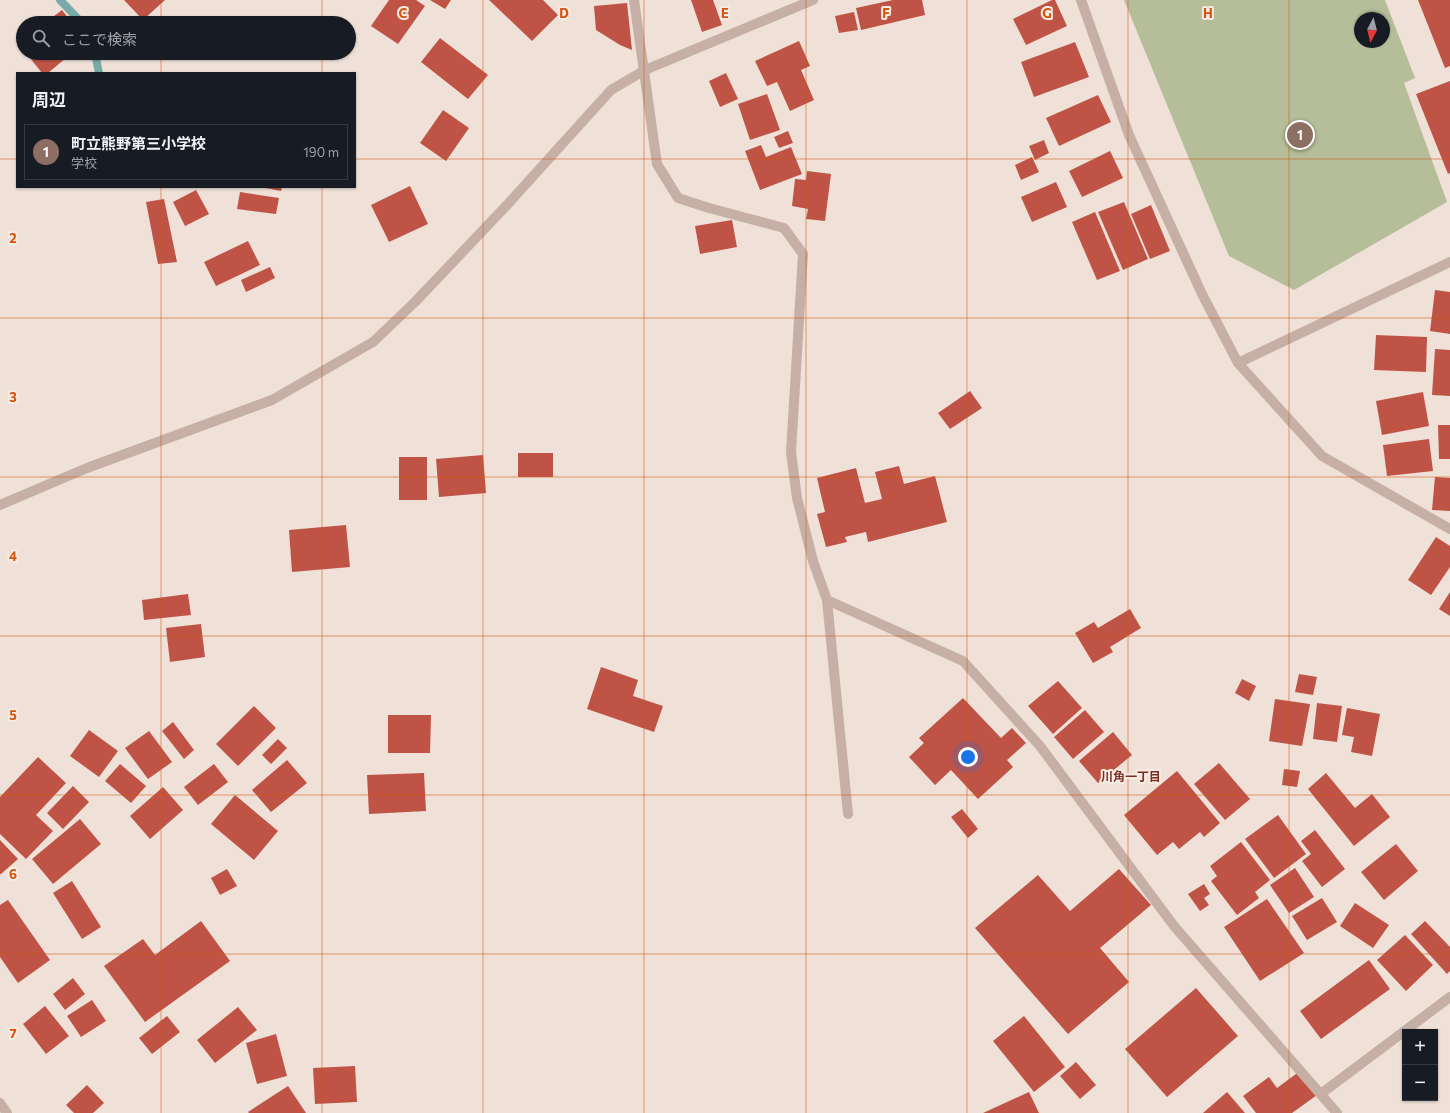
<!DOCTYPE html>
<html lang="ja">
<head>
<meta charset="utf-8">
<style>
	body { margin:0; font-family:Commissioner,"Noto Sans JP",sans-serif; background:#20242c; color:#f1f3f6 }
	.controls { position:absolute; right:12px; bottom:12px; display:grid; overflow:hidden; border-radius:0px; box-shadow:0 1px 3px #0004 }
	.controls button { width:36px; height:36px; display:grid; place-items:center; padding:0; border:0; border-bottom:1px solid #363941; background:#171b24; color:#f1f3f6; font:20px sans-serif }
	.compass { position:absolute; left:1354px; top:12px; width:36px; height:36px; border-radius:50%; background:#171b24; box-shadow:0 1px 3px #0004; rotate:187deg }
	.you { position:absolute; left:968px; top:757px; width:14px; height:14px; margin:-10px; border:3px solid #fff; border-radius:50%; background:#1a73e8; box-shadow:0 0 0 6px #1a73e833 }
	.badge { display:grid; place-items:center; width:26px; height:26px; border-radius:50%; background:#92aaaa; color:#fff; font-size:13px; font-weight:700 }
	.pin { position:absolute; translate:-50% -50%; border:2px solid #fff; box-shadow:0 1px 4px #0006 }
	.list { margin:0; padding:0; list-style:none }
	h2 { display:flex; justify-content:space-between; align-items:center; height:52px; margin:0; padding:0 16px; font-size:17px }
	h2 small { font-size:13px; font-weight:400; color:#9ea1a6 }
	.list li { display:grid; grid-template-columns:26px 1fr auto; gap:12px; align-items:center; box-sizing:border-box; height:56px; margin:0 8px 8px; padding:0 8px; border:1px solid #363941; border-radius:0px }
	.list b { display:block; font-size:15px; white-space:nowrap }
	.list p { margin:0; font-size:13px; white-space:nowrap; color:#9ea1a6 }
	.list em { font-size:13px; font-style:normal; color:#9ea1a6 }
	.icon { flex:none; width:22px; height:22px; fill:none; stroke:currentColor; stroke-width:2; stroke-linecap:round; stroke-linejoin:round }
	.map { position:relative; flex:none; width:1450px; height:1113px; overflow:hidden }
	.search { position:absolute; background:#171b24; box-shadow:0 1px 3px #0004; left:16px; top:16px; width:340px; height:44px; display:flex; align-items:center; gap:10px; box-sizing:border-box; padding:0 14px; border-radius:22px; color:#9ea1a6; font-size:15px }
	.panel { position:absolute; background:#171b24; box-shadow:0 1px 3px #0004; left:16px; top:72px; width:340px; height:116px; border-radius:0px }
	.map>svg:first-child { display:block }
	.green { fill:#b5bd99; fill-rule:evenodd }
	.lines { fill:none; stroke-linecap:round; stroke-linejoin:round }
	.stream { stroke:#78aba7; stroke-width:8 }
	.building { fill:#bf5446 }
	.minor { stroke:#c6b0a5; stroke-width:10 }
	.tertiary { stroke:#c6b0a5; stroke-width:10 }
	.grid { fill:none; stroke:#d6540f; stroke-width:1; stroke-opacity:0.55 }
	.labels { text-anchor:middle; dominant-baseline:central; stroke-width:4; stroke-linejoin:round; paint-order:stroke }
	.neighbourhood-label { font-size:12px; font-weight:bold; fill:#7d2e23; stroke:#f7ece3 }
	.grid-label { font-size:13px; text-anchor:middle; font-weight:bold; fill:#d6540f; stroke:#f7ece3; stroke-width:4; stroke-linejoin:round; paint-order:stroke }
</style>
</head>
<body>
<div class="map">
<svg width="1450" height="1113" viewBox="0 0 1450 1113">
	<rect width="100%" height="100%" fill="#efe1d8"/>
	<path class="green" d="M1124,0H1385L1415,78L1404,83L1447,202L1294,290L1229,256ZM1360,18H1384V42H1360Z"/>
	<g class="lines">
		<g class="stream">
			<polyline points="60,0 82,23"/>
			<polyline points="95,53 99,73"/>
		</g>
	</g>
	<g class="building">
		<polygon points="124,0 165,0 143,20"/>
		<polygon points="389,0 416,0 425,6 398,44 371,26"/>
		<polygon points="430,0 451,0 445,9"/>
		<polygon points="489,0 543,0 558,15 532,41"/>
		<polygon points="691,0 713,0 722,25 702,32"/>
		<polygon points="893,0 922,0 925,15 861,30 856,8"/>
		<polygon points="1052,0 1055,0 1067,26 1026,45 1013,19"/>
		<polygon points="1418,0 1450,0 1450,66 1445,68"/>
		<polygon points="627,3 632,50 620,45 596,30 594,6"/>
		<polygon points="62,10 72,23 45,23"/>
		<polygon points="854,12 858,30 839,33 835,16"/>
		<polygon points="440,38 488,75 468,99 421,62"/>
		<polygon points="799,41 810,66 801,70 814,100 790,111 777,82 767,86 755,61"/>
		<polygon points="1075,42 1089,77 1034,97 1021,62"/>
		<polygon points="26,53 72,53 48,73 42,73"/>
		<polygon points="726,73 738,99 720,107 709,81"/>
		<polygon points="1450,81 1450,173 1448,174 1416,94"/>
		<polygon points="767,94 780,130 750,140 738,104"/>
		<polygon points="1098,95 1111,122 1059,146 1046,118"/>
		<polygon points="443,110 469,128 446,161 420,143"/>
		<polygon points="788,131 793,143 779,148 774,137"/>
		<polygon points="1044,140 1049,153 1035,160 1029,146"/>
		<polygon points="761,145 766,157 791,147 802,174 760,190 745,151"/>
		<polygon points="1110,151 1123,178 1082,197 1069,171"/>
		<polygon points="1032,157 1039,172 1021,180 1015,165"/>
		<polygon points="807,171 831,174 825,221 806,219 808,209 792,206 795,179 806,180"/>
		<polygon points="1056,182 1067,207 1032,222 1021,197"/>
		<polygon points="410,186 428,224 389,242 371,205"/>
		<polygon points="260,187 282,187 281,191"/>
		<polygon points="196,190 209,214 185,226 173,202"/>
		<polygon points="240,192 279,198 276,214 237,209"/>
		<polygon points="164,199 177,262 158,264 146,202"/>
		<polygon points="1124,202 1148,259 1123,270 1098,212"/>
		<polygon points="1151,205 1170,251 1150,259 1131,214"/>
		<polygon points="1095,212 1120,271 1097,280 1072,222"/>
		<polygon points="732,220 737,247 700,254 695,226"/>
		<polygon points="248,241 260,265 216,286 204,262"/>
		<polygon points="270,267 275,278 246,292 241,280"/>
		<polygon points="1435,290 1450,292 1450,334 1430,331"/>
		<polygon points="1376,335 1427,337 1426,372 1374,370"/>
		<polygon points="1435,349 1450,350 1450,396 1432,395"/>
		<polygon points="970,391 982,408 950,429 938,413"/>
		<polygon points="1423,392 1429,426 1382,435 1376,401"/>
		<polygon points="1438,425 1450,425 1450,459 1439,459"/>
		<polygon points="1429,439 1433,471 1387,476 1383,445"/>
		<rect x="518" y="453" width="35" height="24"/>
		<polygon points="483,455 486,493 439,497 436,459"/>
		<rect x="399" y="457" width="28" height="43"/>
		<polygon points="899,466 904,484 935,476 947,522 868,542 866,532 845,537 847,542 826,547 817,514 825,512 817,478 856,468 865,503 882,499 875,472"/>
		<polygon points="1435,477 1450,478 1450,511 1432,510"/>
		<polygon points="346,525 350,567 292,572 289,530"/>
		<polygon points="1436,537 1450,546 1450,567 1431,595 1408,580"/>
		<polygon points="1450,592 1450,616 1439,609"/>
		<polygon points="188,594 191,615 144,620 142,600"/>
		<polygon points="1130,609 1141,628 1110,647 1113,652 1093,663 1075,633 1094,622 1098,628"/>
		<polygon points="201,624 205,657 170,662 166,628"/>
		<polygon points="601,667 638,680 633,696 663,706 654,732 587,709"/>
		<polygon points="1299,674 1317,677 1313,695 1295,692"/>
		<polygon points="1242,679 1256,686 1249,701 1235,693"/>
		<polygon points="1058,681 1082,708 1053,734 1028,706"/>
		<polygon points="963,698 1001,738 1012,728 1026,743 1007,760 1013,767 978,799 951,770 935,785 909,757 924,743 919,738"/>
		<polygon points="1275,699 1310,704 1302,746 1269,741"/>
		<polygon points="1317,703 1342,706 1337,742 1313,739"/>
		<polygon points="254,706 276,728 238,766 216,744"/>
		<polygon points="1347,708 1380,714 1372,756 1351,752 1354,737 1342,735"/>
		<polygon points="1085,710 1104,732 1073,759 1054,737"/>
		<polygon points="388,715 431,715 430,753 388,753"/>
		<polygon points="173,722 194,750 184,759 162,731"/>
		<polygon points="89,730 118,751 99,777 70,756"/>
		<polygon points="149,731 172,762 148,779 125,748"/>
		<polygon points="1113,732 1132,755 1098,783 1079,761"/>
		<polygon points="278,739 287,748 271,764 262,755"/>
		<polygon points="38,757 66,783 36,815 53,831 26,859 0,834 0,797"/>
		<polygon points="287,760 307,783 271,812 252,790"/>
		<polygon points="1219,763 1250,799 1225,820 1194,784"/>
		<polygon points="120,764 146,786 131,803 105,781"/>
		<polygon points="214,764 228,782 198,805 184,787"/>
		<polygon points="1284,769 1300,771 1297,787 1282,785"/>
		<polygon points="1177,771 1220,823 1204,837 1200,832 1179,849 1173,842 1157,855 1124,815"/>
		<polygon points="424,773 426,811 369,814 367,775"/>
		<polygon points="1326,773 1355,808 1372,794 1390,817 1354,846 1308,789"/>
		<polygon points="73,786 89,802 63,829 47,813"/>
		<polygon points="163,787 183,810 150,839 130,816"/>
		<polygon points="235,795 278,831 254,860 211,824"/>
		<polygon points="962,809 978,829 968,838 951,817"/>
		<polygon points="1278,815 1306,854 1274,878 1245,839"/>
		<polygon points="80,819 101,844 53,884 32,859"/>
		<polygon points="1315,830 1345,869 1322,887 1302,861 1311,854 1301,841"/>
		<polygon points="0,840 18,859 1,874 0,874"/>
		<polygon points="1241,842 1270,880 1255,892 1259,898 1237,915 1211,881 1217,876 1210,866"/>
		<polygon points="1396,844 1418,871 1384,900 1361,872"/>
		<polygon points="1295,868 1314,897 1289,913 1270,885"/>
		<polygon points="227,869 237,886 220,895 211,878"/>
		<polygon points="1119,869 1151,905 1100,948 1129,982 1068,1034 975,928 1038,875 1070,911"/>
		<polygon points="72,881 101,927 82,939 53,893"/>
		<polygon points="1204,884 1210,894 1204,898 1209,905 1200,911 1188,894"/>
		<polygon points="1322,898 1337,922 1307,940 1292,916"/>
		<polygon points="1267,899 1304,953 1260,981 1224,927"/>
		<polygon points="8,900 50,960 18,983 0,957 0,905"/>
		<polygon points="1355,903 1389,925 1373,948 1340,926"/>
		<polygon points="201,921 230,961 145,1022 104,966 143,939 155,955"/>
		<polygon points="1425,921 1450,947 1450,971 1447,974 1411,934"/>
		<polygon points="1405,935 1433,965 1406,991 1377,960"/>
		<polygon points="1369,960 1390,989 1321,1039 1300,1011"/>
		<polygon points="73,978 85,994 65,1010 53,994"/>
		<polygon points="1196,988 1238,1036 1167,1097 1125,1049"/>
		<polygon points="92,1000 106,1021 81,1037 67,1016"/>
		<polygon points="45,1006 69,1036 46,1054 23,1024"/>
		<polygon points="238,1007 257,1030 215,1063 197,1040"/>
		<polygon points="167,1016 180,1032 152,1054 139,1038"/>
		<polygon points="1024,1016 1065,1067 1034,1092 993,1041"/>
		<polygon points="276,1034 287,1076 257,1084 246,1043"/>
		<polygon points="1076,1062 1096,1085 1080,1099 1060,1076"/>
		<polygon points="355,1066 357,1102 315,1104 313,1068"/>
		<polygon points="1300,1071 1317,1095 1292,1113 1256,1113 1243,1096 1269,1077 1277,1088"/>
		<polygon points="87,1085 104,1103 93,1113 74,1113 66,1105"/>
		<polygon points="288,1086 306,1113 249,1113 248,1112"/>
		<polygon points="1029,1092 1039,1113 983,1113"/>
		<polygon points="1227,1092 1245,1113 1203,1113"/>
	</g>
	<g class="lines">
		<g class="minor">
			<polyline points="634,0 657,164 678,198 709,208 784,228 803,254 791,452 797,498 813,561 827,600 848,814"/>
			<polyline points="1081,0 1129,135 1202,294 1238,363 1322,456 1450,529"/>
			<polyline points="1238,363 1450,262"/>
			<polyline points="0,505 87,468 272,400 373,342 415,302 507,205 611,90 645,70"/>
			<polyline points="827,600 963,661 1040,746 1174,926 1337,1113"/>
			<polyline points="1322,1093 1450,997"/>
			<polyline points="0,1103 7,1113"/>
		</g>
		<polyline class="tertiary" points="645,70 813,0"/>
	</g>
	<path class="grid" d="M161,0V23M322,0V23M483,0V1113M644,0V1113M806,0V1113M967,0V1113M1128,0V1113M1289,0V1113M161,53V73M322,53V73M0,159H17M355,159H1450M161,187V1113M322,187V1113M0,318H1450M0,477H1450M0,636H1450M0,795H1450M0,954H1450"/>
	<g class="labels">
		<g class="neighbourhood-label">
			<text x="1131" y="776">川角一丁目</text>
		</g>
	</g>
	<g class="grid-label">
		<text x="403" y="18">C</text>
		<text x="564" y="18">D</text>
		<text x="725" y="18">E</text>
		<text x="886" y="18">F</text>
		<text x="1047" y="18">G</text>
		<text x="1208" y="18">H</text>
		<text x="13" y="243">2</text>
		<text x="13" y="402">3</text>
		<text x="13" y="561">4</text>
		<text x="13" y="720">5</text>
		<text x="13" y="879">6</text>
		<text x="13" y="1038">7</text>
	</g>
</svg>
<div class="controls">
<button>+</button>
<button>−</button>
</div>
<svg class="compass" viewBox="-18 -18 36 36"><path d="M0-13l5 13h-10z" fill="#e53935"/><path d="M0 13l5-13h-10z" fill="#9ea1a6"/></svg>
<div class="you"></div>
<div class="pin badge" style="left:1300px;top:135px;background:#8d6e63">1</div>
<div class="search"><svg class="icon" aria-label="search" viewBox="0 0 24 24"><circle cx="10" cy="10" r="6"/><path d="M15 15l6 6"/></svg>ここで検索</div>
<section class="panel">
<h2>周辺<small></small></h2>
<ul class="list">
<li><span class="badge" style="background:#8d6e63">1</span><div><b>町立熊野第三小学校</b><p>学校</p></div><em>190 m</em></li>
</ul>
</section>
</div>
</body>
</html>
